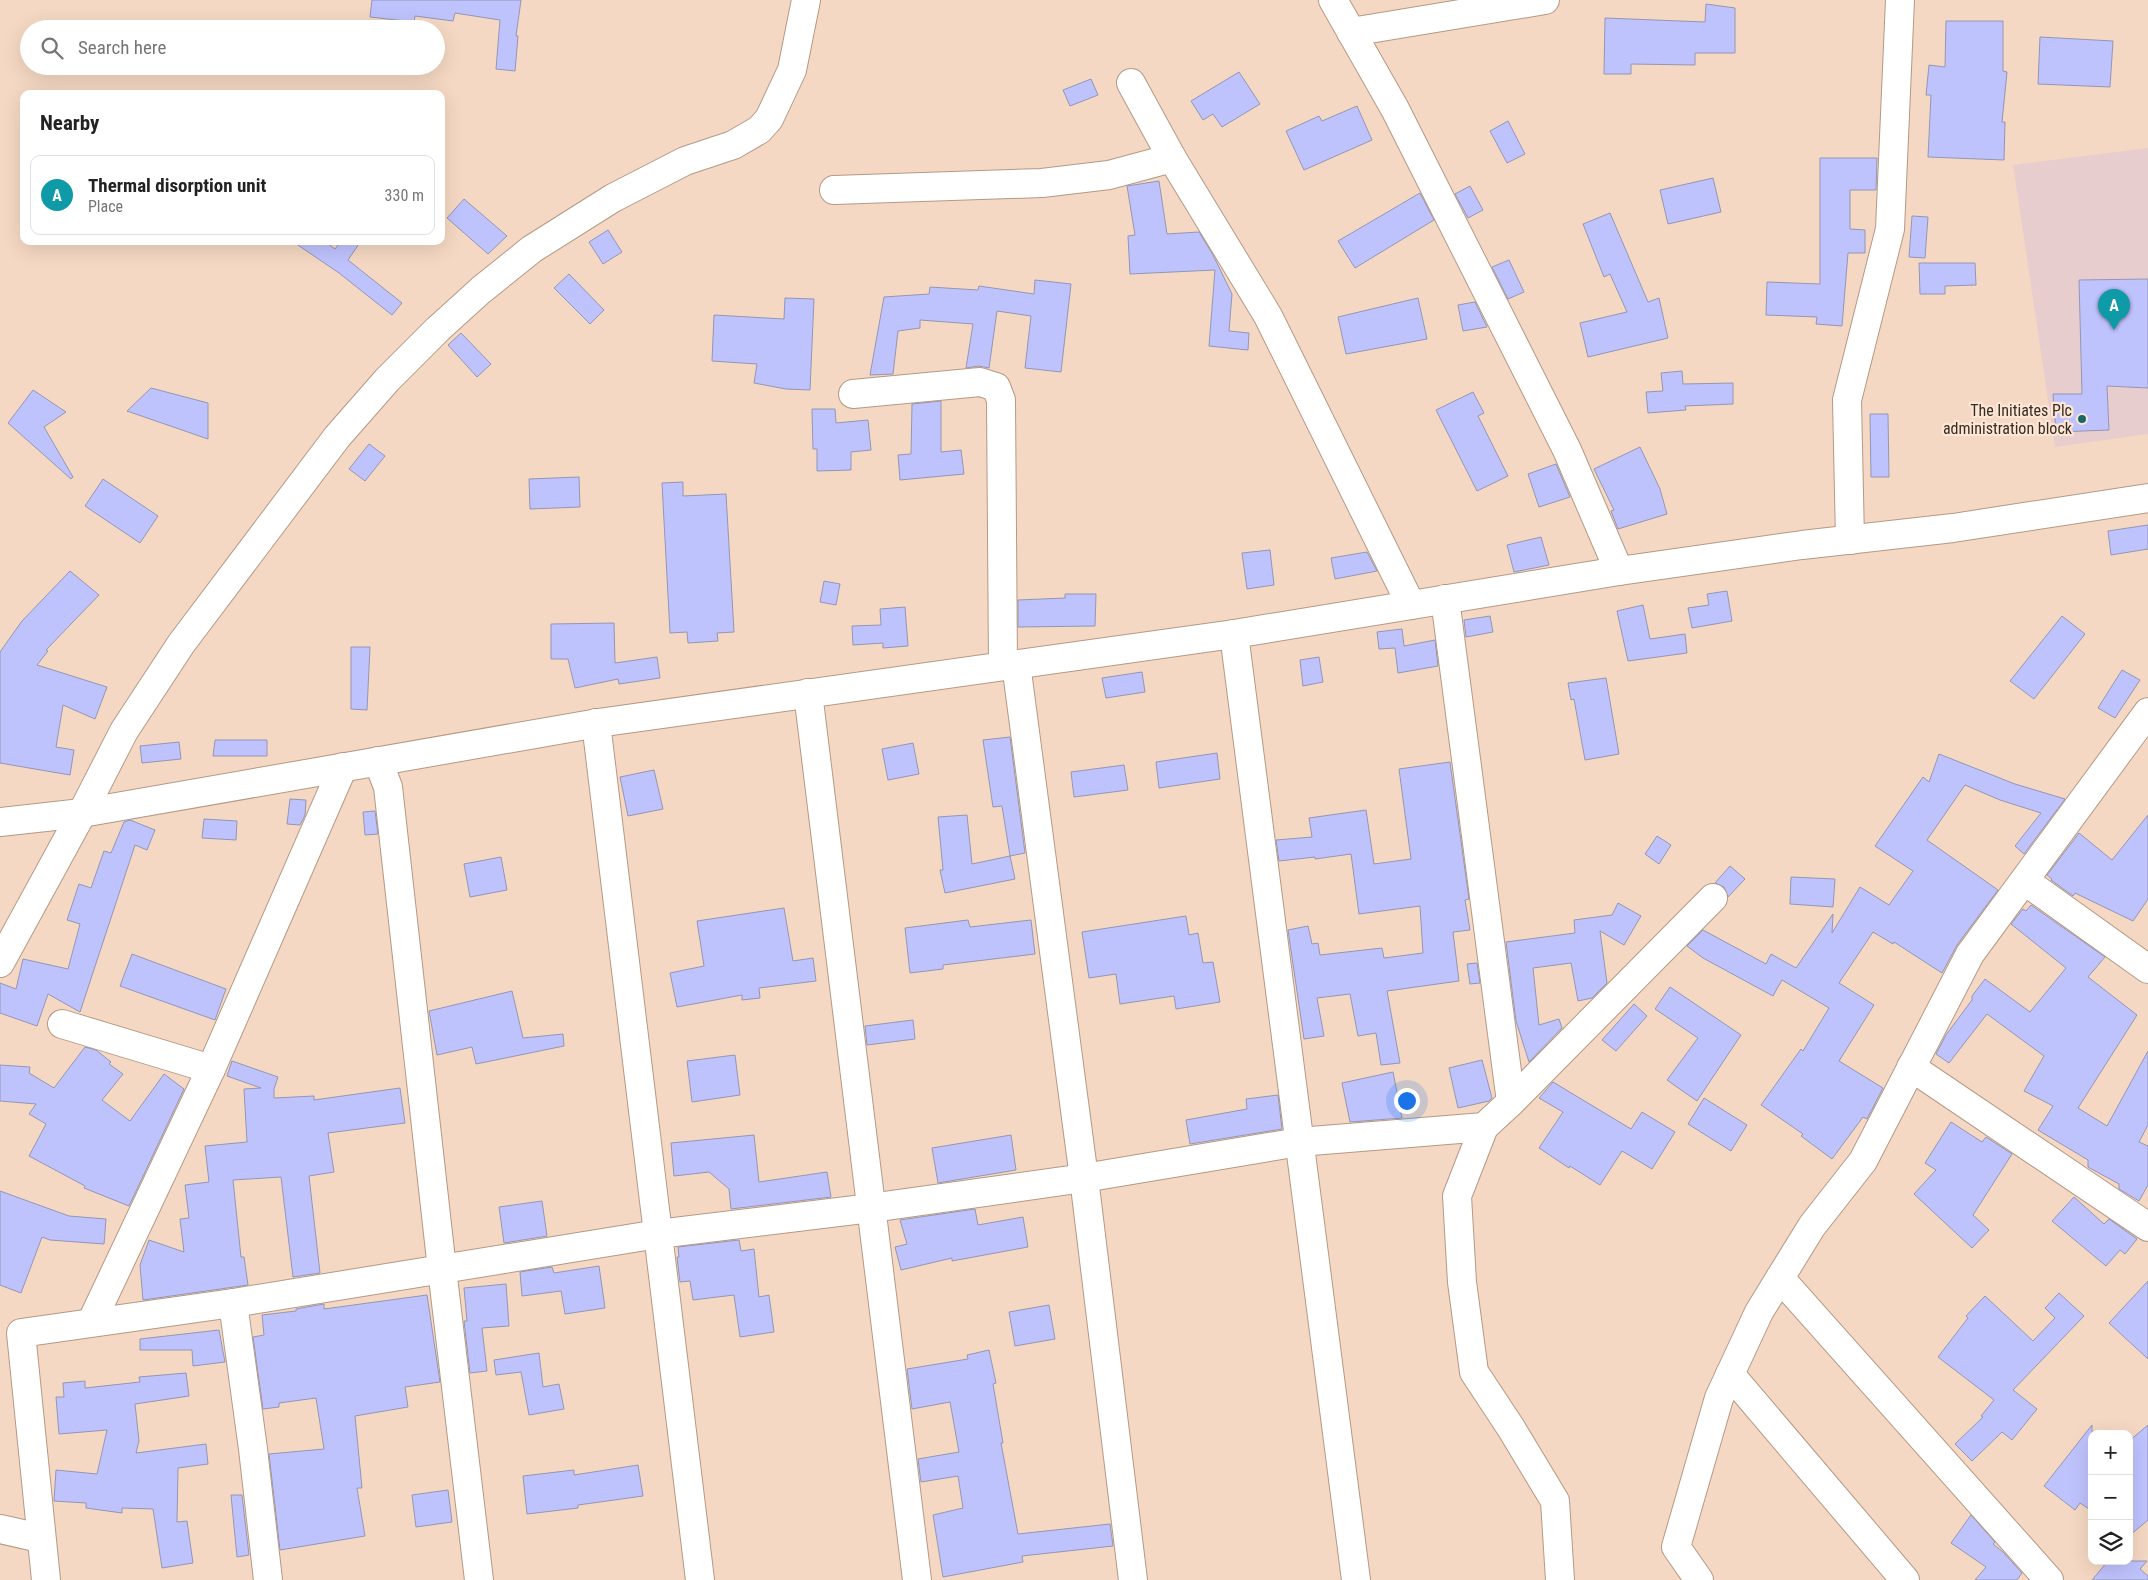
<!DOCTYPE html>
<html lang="en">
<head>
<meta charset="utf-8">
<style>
	body { margin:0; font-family:"Roboto Condensed",sans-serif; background:#f2f2f2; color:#222 }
	.controls { position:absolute; right:15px; bottom:15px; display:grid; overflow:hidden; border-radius:10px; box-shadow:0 5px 20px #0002 }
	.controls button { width:45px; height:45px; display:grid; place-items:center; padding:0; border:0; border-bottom:1px solid #e0e0e0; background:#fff; color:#222; font:25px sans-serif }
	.you { position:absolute; left:1406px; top:1100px; width:18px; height:18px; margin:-12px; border:4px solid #fff; border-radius:50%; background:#1a73e8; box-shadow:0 0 0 8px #1a73e833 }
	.badge { display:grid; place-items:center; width:32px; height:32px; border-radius:50%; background:#111827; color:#fff; font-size:16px; font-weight:700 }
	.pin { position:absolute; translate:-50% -41px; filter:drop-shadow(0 1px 2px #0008) }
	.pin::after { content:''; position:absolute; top:26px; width:18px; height:15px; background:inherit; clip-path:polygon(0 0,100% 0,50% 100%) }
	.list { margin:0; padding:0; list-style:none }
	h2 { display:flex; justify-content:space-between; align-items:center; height:65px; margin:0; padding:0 20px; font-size:21px }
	h2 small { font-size:16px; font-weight:400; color:#767676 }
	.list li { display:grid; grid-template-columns:32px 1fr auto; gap:15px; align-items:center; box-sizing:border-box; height:80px; margin:0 10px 10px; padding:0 10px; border:1px solid #e0e0e0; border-radius:10px }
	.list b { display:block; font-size:19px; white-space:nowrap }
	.list p { margin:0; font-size:16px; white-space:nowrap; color:#767676 }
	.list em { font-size:16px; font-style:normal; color:#767676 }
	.icon { flex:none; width:28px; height:28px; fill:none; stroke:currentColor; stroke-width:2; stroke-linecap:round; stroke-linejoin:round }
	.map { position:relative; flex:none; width:2148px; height:1580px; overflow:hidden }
	.search { position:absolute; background:#fff; box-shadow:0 5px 20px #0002; left:20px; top:20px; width:425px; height:55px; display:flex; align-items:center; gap:12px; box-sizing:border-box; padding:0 18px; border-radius:28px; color:#767676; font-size:19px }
	.panel { position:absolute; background:#fff; box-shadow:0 5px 20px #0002; left:20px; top:90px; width:425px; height:155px; border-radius:10px }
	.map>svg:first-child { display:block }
	.industrial { fill:#e8cdcf }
	.building { fill:#bfc3fd; stroke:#9396b3 }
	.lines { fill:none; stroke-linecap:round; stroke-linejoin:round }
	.minor-casing { stroke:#b59985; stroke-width:30 }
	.minor { stroke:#fff; stroke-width:28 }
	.poi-dot { fill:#1a6765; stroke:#fee6d5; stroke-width:2 }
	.labels { text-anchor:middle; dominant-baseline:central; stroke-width:4.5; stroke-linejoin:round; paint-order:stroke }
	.poi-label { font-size:16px; fill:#372c24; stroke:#fee6d5; text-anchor:end }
</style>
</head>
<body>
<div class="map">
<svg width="2148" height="1580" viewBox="0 0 2148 1580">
	<rect width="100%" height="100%" fill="#f5d8c3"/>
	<polygon class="industrial" points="2148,148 2148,434 2055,447 2013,165"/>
	<g class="building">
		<polygon points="372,0 521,0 516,36 518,36 515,71 496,69 500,20 455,13 453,21 415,16 414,22 370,17"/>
		<polygon points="1706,4 1735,8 1735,53 1695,53 1695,65 1631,64 1631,74 1604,74 1605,18 1705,22"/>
		<polygon points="1946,21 2003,21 2003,71 2007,72 2002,122 2005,122 2004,160 1928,157 1931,95 1926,95 1929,65 1945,67"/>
		<polygon points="2040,37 2113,41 2110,87 2038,84"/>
		<polygon points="1239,72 1260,104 1222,127 1213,114 1203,120 1191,101"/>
		<polygon points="1091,79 1098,95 1070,106 1063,90"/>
		<polygon points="1357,106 1372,140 1304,170 1286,131 1319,116 1322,121"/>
		<polygon points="1508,121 1525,154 1507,163 1490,131"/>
		<polygon points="1820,158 1877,158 1876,190 1850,190 1850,229 1865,230 1865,253 1848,253 1842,326 1816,324 1817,317 1766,315 1767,282 1820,284"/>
		<polygon points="1713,178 1721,212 1668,224 1660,190"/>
		<polygon points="1159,181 1167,234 1199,232 1213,255 1232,294 1229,331 1249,333 1248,350 1209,346 1215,270 1130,274 1128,236 1135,235 1127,186"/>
		<polygon points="1470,186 1483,210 1468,218 1455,194"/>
		<polygon points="1420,193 1434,220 1355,268 1338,241"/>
		<polygon points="464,199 507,236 488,254 447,218"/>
		<polygon points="1610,213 1648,302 1659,298 1668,338 1588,357 1580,323 1627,312 1610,274 1604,277 1583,224"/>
		<polygon points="1912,216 1928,217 1925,258 1909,257"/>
		<polygon points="608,230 622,252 603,264 589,242"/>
		<polygon points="292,241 324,241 335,249 341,241 361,241 348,260 402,303 392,315 339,273"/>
		<polygon points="1509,260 1524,292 1508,299 1492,267"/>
		<polygon points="1919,263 1975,263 1976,285 1945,286 1945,294 1920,294"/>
		<polygon points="569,274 604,310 590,324 554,288"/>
		<polygon points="2148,279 2148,388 2107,386 2109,430 2056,432 2053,394 2082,394 2079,280"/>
		<polygon points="1035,280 1071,284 1061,372 1025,368 1031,316 997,311 989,368 979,366 966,368 973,324 920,320 920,328 898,331 893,374 870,375 884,297 929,294 930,287 978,290 979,286 1034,294"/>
		<polygon points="785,298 814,299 810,390 786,389 754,383 757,364 712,361 714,315 784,319"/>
		<polygon points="1418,298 1427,339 1346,354 1338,317"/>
		<polygon points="1475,302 1487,327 1463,331 1458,305"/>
		<polygon points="461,333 491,364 477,377 448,345"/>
		<polygon points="1682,371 1683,384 1733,383 1733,404 1685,406 1686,410 1648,413 1646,392 1663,391 1661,373"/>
		<polygon points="151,388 208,403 208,439 127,411"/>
		<polygon points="33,390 66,412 44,427 73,477 71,479 8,423"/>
		<polygon points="1473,392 1484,413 1478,416 1508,476 1477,491 1436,410"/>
		<polygon points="941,401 941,452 961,450 964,474 900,480 898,455 911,454 912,404"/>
		<polygon points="812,409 835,409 836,423 868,420 871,450 851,452 851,470 817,471 817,449 813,449"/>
		<polygon points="1870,414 1888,414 1889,477 1871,477"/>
		<polygon points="369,444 385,456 365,481 349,469"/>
		<polygon points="1640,447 1660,489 1667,514 1618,529 1611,511 1614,510 1594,469"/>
		<polygon points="1556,464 1570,497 1539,507 1528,474"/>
		<polygon points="579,477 580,507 530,509 529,479"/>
		<polygon points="103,479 158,516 140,543 85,506"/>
		<polygon points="683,482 683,496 726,494 734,632 717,633 718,641 688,643 687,632 670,633 662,483"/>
		<polygon points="2148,525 2148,549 2111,555 2108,531"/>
		<polygon points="1541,537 1549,565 1514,572 1507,545"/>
		<polygon points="1270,550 1274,585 1247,589 1242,553"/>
		<polygon points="1367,552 1377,571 1335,579 1331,558"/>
		<polygon points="70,571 99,595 46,650 48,651 37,665 107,687 95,719 63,705 56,747 74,750 70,775 0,763 0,652 22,621"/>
		<polygon points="824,581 840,584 836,605 820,602"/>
		<polygon points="1727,591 1732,621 1692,628 1688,608 1709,605 1707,594"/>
		<polygon points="1065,594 1096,594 1095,626 1018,627 1018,600 1065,598"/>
		<polygon points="1643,605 1650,639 1685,634 1687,653 1628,661 1617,611"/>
		<polygon points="905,607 908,646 883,648 883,643 853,645 852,626 881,625 880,609"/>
		<polygon points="1490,616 1493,632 1466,637 1464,620"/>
		<polygon points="2062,616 2085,634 2034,699 2010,681"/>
		<polygon points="614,623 615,663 657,657 660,678 619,684 618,679 575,688 568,659 551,659 551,624"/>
		<polygon points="1402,629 1404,646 1435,640 1438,666 1398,673 1395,648 1379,649 1377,632"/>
		<polygon points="351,647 370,647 367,710 351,709"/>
		<polygon points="1319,657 1323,682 1303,686 1300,660"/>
		<polygon points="2122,670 2140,680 2115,718 2098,708"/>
		<polygon points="1142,672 1145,692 1106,698 1102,678"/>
		<polygon points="1606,678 1619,754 1585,760 1574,699 1571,700 1568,683"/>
		<polygon points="1010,737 1025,853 1010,856 1002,806 993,807 983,740"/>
		<polygon points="215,740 267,740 267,756 213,756"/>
		<polygon points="179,742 181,759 142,763 140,746"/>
		<polygon points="913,743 919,774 888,780 882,749"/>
		<polygon points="1217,753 1220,779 1159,788 1156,762"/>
		<polygon points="1939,754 2015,784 2065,799 2024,854 2015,846 2041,813 2000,800 1965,785 1927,840 1998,890 1957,945 1942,973 1894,942 1893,944 1873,932 1839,983 1874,1005 1839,1061 1883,1088 1867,1119 1863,1117 1832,1159 1801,1136 1803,1134 1761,1105 1801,1049 1803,1051 1829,1008 1782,980 1773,996 1703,958 1687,946 1703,930 1766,964 1771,954 1796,968 1833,914 1832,933 1860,887 1889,905 1913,871 1875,846 1923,777 1929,782"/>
		<polygon points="1450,762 1469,899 1465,900 1470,930 1453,932 1459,981 1387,991 1400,1063 1381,1065 1376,1033 1358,1036 1350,994 1317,998 1324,1036 1304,1039 1288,930 1308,926 1312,944 1318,943 1320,955 1382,948 1384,958 1423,953 1420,906 1359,914 1351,854 1315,859 1315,857 1279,861 1276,840 1312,837 1309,818 1366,810 1374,864 1411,859 1399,769"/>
		<polygon points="1124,765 1128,790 1074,797 1071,772"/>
		<polygon points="654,770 663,809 628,816 620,777"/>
		<polygon points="290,799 306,800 305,815 300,825 287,824"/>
		<polygon points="375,811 378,834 365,835 363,812"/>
		<polygon points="967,815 972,864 1010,856 1015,879 945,893 940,870 943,870 938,817"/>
		<polygon points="2148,815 2148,899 2133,921 2075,893 2073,896 2051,880 2052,879 2047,875 2079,833 2112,860"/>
		<polygon points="204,819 237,821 236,840 202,838"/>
		<polygon points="130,820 155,830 147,850 135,845 80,1012 48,994 37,1026 0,1013 0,983 16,989 23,959 68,969 80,924 67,920 79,884 91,888 104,851 111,853 124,822"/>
		<polygon points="1657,836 1671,845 1659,864 1645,854"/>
		<polygon points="501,857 507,890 470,897 464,864"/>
		<polygon points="1730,866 1745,879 1728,897 1724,887 1715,883"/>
		<polygon points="1791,877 1835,879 1833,907 1790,904"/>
		<polygon points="1618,903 1641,916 1624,945 1600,931 1607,983 1592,998 1578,1001 1571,963 1533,968 1539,1025 1559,1019 1562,1028 1529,1062 1516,1021 1506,942 1575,933 1574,920 1612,915"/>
		<polygon points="2031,905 2105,957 2088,977 2137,1015 2078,1108 2107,1126 2148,1051 2148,1125 2139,1142 2148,1146 2148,1185 2139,1201 2119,1189 2119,1184 2088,1167 2088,1160 2038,1130 2053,1106 2024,1091 2044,1056 1987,1014 1949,1063 1936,1054 1946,1035 1972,1000 1972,996 1985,979 2030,1012 2066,968 2011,924 2023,909 2026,911"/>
		<polygon points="784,908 793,961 813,958 816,981 759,988 760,998 742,1000 742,995 677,1007 670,973 704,966 697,921"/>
		<polygon points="1186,916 1189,935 1198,933 1203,963 1213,962 1220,1002 1176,1009 1174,996 1120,1004 1116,974 1089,978 1082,932"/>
		<polygon points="968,920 970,927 1031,920 1035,954 943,965 943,969 910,973 905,928"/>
		<polygon points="132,954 226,989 215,1020 120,986"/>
		<polygon points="1477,963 1480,983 1470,984 1467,964"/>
		<polygon points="1670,987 1741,1035 1697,1101 1667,1080 1698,1038 1655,1009"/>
		<polygon points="512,991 523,1038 563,1034 564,1046 476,1064 472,1047 437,1055 429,1011"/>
		<polygon points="1634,1004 1647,1016 1616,1051 1602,1040"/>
		<polygon points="913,1020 915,1039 867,1045 865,1026"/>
		<polygon points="85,1047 96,1050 111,1062 109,1064 123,1074 102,1100 130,1121 164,1074 184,1089 129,1206 84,1188 85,1186 29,1156 46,1124 29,1114 36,1104 0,1101 0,1065 30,1067 29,1073 54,1088"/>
		<polygon points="735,1055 740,1095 692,1102 687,1061"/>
		<polygon points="1482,1060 1492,1098 1489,1101 1458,1108 1449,1068"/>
		<polygon points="232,1061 278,1077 274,1089 274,1098 314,1096 314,1100 400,1088 405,1123 328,1133 334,1172 309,1176 320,1273 293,1277 281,1177 233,1180 241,1257 244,1257 248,1285 143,1300 140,1265 149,1240 184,1252 180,1219 189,1218 185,1185 209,1182 205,1146 247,1142 244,1089 261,1088 227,1076"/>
		<polygon points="1393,1072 1402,1118 1350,1122 1342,1083"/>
		<polygon points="1553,1082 1631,1129 1642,1112 1675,1132 1652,1169 1622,1151 1600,1185 1570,1166 1569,1168 1539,1148 1563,1112 1539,1098"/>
		<polygon points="1278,1095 1282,1129 1190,1144 1186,1120 1247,1109 1246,1099"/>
		<polygon points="1704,1098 1747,1125 1731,1151 1688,1124"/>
		<polygon points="1951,1122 1982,1142 1986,1137 2012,1154 1973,1215 1989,1230 1972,1248 1914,1194 1936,1170 1925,1163"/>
		<polygon points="754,1135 759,1182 827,1172 831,1197 731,1209 729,1189 709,1172 674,1176 671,1143"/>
		<polygon points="1011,1135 1016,1170 938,1183 932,1148"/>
		<polygon points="0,1191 69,1216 106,1219 104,1244 50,1240 42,1237 21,1293 0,1285"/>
		<polygon points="2074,1197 2104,1224 2109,1219 2137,1239 2125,1254 2120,1250 2106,1266 2052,1221"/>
		<polygon points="542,1201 547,1236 504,1243 499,1207"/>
		<polygon points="975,1209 978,1225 1023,1217 1028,1247 952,1261 952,1258 901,1270 895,1247 907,1244 900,1220"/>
		<polygon points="739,1240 741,1251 754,1249 759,1297 769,1295 774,1332 740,1337 734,1295 693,1300 690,1281 680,1282 677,1257 679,1257 678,1247"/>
		<polygon points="599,1266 605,1308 565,1314 561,1291 522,1296 520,1272 552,1267 554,1273"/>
		<polygon points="2148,1281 2148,1359 2109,1323"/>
		<polygon points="506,1284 509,1326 482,1328 487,1371 470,1373 464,1321 467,1321 464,1288"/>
		<polygon points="2059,1293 2084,1316 2013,1390 2037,1409 2012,1440 2002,1432 1972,1461 1955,1444 1983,1417 1981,1416 1994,1400 1938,1357 1968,1318 1966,1316 1985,1296 2033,1341 2055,1318 2045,1308"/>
		<polygon points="427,1295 440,1382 405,1387 408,1407 355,1416 362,1488 357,1488 365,1536 280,1550 269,1454 324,1449 316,1398 279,1403 279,1407 263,1409 253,1337 264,1335 262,1315 296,1311 296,1309 324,1304 324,1309"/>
		<polygon points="1049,1305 1055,1339 1015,1346 1009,1312"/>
		<polygon points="219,1330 225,1362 193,1366 192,1350 140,1350 140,1339"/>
		<polygon points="989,1350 996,1383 993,1384 1003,1443 1001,1443 1018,1534 1110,1524 1113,1546 1022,1556 1023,1562 943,1577 933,1515 963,1508 958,1476 921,1482 918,1459 959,1452 950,1402 912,1409 907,1369 968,1359 967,1355"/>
		<polygon points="539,1353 543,1387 559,1384 564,1409 529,1415 521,1372 496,1375 494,1360"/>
		<polygon points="186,1373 189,1396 135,1404 139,1441 136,1453 206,1444 208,1464 178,1468 177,1522 187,1521 193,1563 162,1568 153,1509 122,1508 122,1513 86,1508 86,1503 54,1501 56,1470 97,1474 107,1430 59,1434 56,1397 64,1397 63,1383 85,1381 85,1388 140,1382 139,1377"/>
		<polygon points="2092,1425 2092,1511 2080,1503 2075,1510 2044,1486"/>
		<polygon points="2148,1425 2148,1520 2129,1536 2129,1441"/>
		<polygon points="638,1465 643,1496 578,1505 578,1508 527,1514 523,1476 574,1470 574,1475"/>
		<polygon points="448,1490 452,1522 416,1527 412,1495"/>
		<polygon points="231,1495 242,1495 249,1555 237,1557"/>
		<polygon points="1971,1515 1995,1542 1993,1544 2003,1552 2022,1573 2017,1580 1975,1580 1986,1567 1951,1543"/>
		<polygon points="2108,1561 2147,1561 2140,1569 2148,1576 2148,1580 2092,1580"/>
	</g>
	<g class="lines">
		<g class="minor-casing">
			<g id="minor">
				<polyline points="1333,0 1395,109 1567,450 1619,571"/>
				<polyline points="1351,32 1545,0"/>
				<polyline points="1131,83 1172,158 1268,316 1411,605"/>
				<polyline points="834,190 1042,183 1109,175 1172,158"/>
				<polyline points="853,394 980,382 996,387 1001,400 1003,666"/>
				<polyline points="1850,540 1847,400 1890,229 1900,0"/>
				<polyline points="1445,599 1511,1102"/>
				<polyline points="1234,634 1356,1580"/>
				<polyline points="1016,664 1084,1178 1133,1580"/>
				<polyline points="808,693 917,1580"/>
				<polyline points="596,723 700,1580"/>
				<polyline points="378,761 388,787 442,1269 479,1580"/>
				<polyline points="0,822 82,813 598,723 1234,634 1619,571 1802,545 1953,528 2148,498"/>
				<polyline points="2025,881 2148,969"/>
				<polyline points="0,963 82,813 124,731 181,644 337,437 387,380 438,329 481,290 532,249 613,198 685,161 733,145 759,130 769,119 792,70 806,0"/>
				<polyline points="62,1024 211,1069"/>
				<polyline points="1911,1067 2148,1227"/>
				<polyline points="1780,1278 2049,1580"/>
				<polyline points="233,1303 253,1449 268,1580"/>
				<polyline points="92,1321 211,1069 343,767"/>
				<polyline points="1730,1374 1905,1580"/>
				<polyline points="0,1529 40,1538"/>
				<polyline points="46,1580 21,1333 233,1303 658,1234 871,1208 1084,1178 1299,1142 1484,1127"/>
				<polyline points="1560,1580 1555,1501 1511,1428 1474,1372 1462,1282 1457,1196 1484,1127 1511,1102 1713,898"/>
				<polyline points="1699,1580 1676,1547 1719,1398 1759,1312 1812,1226 1863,1161 1970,954 2148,712"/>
			</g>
		</g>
		<use href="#minor" class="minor"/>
	</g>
	<circle class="poi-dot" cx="2082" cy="419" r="5"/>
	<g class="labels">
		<g class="poi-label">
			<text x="2072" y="410">The Initiates Plc<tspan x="2072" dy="18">administration block</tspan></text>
		</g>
	</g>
</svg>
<div class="controls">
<button>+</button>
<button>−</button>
<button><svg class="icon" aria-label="layers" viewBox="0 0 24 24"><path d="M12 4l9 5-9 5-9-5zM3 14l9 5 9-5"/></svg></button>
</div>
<div class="you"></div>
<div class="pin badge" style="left:2114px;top:330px;background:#0f9aa8">A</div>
<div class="search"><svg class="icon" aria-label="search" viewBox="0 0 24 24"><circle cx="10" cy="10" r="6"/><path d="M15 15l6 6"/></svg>Search here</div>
<section class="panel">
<h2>Nearby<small></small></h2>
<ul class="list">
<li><span class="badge" style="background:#0f9aa8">A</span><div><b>Thermal disorption unit</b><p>Place</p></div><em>330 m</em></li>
</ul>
</section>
</div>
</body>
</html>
